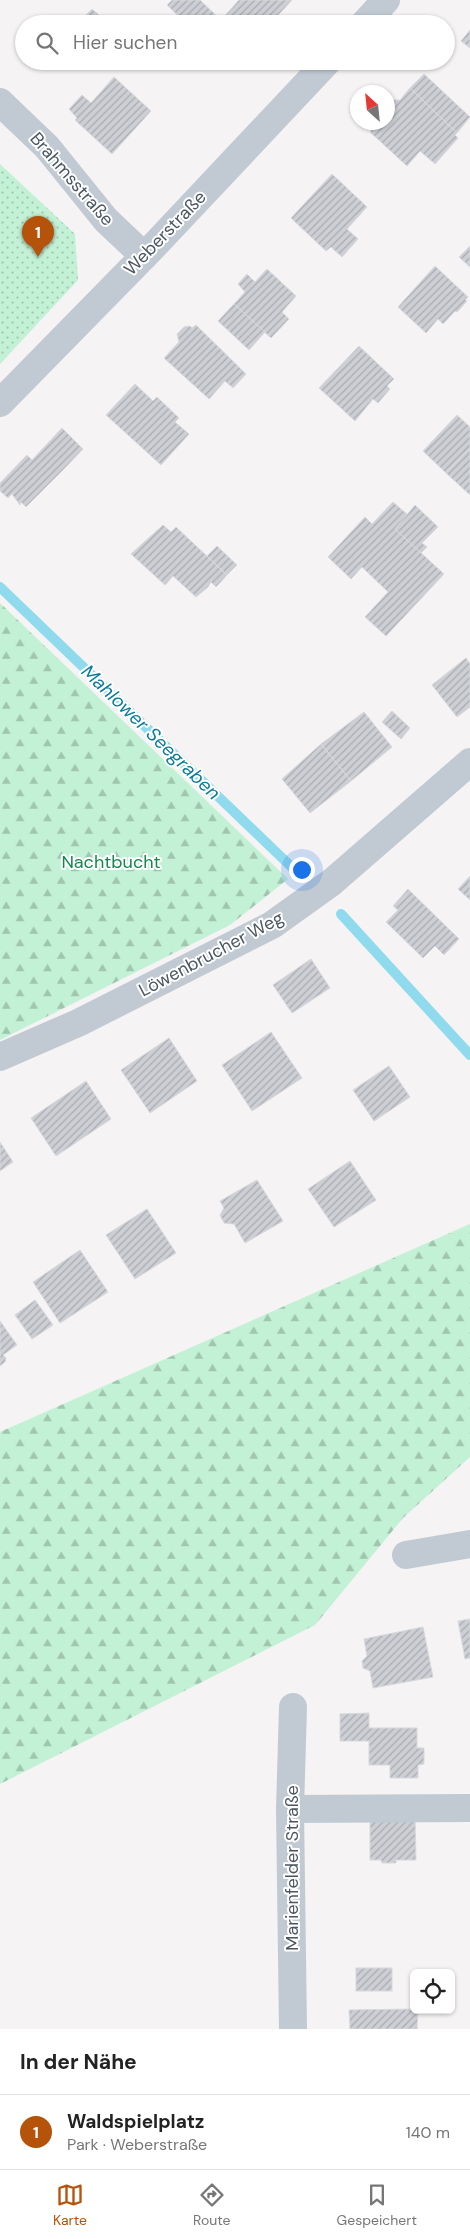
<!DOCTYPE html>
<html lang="de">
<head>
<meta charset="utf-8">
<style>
	body { margin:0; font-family:"DM Sans",sans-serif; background:#f6f6f6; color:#222 }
	.controls { position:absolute; right:15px; bottom:15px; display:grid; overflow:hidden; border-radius:8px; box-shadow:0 1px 4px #0004 }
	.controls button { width:45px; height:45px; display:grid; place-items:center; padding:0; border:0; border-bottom:1px solid #e0e0e0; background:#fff; color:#222; font:25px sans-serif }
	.compass { position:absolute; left:350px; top:85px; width:45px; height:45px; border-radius:50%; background:#fff; box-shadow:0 1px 4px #0004; rotate:333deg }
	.you { position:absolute; left:301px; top:869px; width:18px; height:18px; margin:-12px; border:4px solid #fff; border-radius:50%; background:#1a73e8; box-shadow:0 0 0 8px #1a73e833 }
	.badge { display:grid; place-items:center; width:32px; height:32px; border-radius:50%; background:#b45309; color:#fff; font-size:16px; font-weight:700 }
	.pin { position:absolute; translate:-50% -41px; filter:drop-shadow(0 1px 2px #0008) }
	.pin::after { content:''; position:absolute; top:26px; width:18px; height:15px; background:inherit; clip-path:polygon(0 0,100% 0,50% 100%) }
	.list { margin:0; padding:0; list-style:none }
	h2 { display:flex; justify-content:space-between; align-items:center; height:65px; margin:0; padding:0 20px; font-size:21px }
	h2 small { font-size:16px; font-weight:400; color:#767676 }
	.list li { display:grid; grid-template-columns:32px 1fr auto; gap:15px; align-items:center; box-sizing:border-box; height:75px; padding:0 20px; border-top:1px solid #e0e0e0 }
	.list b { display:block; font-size:19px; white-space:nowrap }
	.list p { margin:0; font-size:16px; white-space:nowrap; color:#767676 }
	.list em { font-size:16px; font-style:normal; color:#767676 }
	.icon { flex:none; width:28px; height:28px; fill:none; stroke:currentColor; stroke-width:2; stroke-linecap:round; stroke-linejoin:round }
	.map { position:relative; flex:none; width:470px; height:2029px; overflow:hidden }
	.search { position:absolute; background:#fff; box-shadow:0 1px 4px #0004; left:15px; right:15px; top:15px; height:55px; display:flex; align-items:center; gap:12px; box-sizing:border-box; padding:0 18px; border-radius:28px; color:#767676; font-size:19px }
	.sheet { height:140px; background:#fff }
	nav { display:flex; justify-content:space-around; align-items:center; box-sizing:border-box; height:70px; border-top:1px solid #e0e0e0; background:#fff; font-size:14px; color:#767676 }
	nav a { display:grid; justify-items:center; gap:2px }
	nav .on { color:#b45309 }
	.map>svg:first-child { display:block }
	.forest { fill:url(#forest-firs) }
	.park { fill:url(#park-dots) }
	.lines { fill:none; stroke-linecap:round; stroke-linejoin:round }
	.stream { stroke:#90daee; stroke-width:10 }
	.building { fill:url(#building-hatch); stroke:#d7d9de }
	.minor { stroke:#c1cad2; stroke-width:28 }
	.labels { text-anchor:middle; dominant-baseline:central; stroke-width:4; stroke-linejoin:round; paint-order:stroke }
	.street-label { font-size:18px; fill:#4a5661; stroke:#fff }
	.park-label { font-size:18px; fill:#17864f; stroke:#fff }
	.water-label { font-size:19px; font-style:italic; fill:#0c7c9b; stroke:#fff }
</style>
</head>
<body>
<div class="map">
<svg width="470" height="2029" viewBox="0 0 470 2029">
	<defs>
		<pattern id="forest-firs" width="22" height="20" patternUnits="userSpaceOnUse" patternTransform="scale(1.25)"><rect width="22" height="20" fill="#c3f1d5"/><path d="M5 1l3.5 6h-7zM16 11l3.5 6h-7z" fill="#a0c6b0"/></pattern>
		<pattern id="park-dots" width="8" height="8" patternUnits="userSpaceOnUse" patternTransform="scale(1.25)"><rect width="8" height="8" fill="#c3f1d5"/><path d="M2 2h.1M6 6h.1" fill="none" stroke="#a0c6b0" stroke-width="1.8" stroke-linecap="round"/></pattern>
		<pattern id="building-hatch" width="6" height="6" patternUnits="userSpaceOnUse" patternTransform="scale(1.25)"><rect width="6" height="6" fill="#cdcfd5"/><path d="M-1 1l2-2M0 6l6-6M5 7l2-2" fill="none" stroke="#a8abb0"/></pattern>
	</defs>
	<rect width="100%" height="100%" fill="#f5f3f3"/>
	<g class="forest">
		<polygon points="0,603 288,879 230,925 0,1040"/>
		<polygon points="470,1224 470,1457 403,1518 315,1625 0,1784 0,1432"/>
	</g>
	<polygon class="park" points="0,164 75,234 78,280 0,364"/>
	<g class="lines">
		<g class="stream">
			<polyline points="0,587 302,877"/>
			<polyline points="341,914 470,1055"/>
		</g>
	</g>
	<g class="building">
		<polygon points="172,0 200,0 221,20 239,0 292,0 270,24 187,24 167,5"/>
		<polygon points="92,9 107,22 106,24 77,24"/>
		<polygon points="470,30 470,48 461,41"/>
		<polygon points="424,74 470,117 457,133 410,88"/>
		<polygon points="114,77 151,111 112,154 75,120 77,118 69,109 82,95 91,103"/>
		<polygon points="410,88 457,133 455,135 458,138 435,164 420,151 407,166 370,132 379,122 388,122 388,103 394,100 400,100"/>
		<polygon points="332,174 367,207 347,229 358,239 342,257 331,247 326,251 291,218"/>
		<polygon points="470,246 470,267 459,257"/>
		<polygon points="435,266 468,297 465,300 467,301 457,312 455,311 443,324 438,319 426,333 398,307"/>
		<polygon points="267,269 296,296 282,312 289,319 271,338 234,304 245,292 238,284 247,274 255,282"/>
		<polygon points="234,304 265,332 249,350 218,321"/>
		<polygon points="196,325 246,374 233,388 225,381 209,399 164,358 179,342 177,334 184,327 190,326 192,328"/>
		<polygon points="359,346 394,379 387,386 390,389 378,403 373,399 355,421 319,388"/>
		<polygon points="135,384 153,401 157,397 179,418 175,422 189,434 161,465 106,415"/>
		<polygon points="457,415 470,427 470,448 446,473 423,451"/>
		<polygon points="62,428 83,449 60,473 26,507 21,502 20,505 12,494 8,498 0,491 0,483 27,455 32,460"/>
		<polygon points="470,448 470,495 446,473"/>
		<polygon points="393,502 408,515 395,529 444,574 386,636 365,617 388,592 362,567 351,579 328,557 365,517 372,524"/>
		<polygon points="415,505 438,527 422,543 427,547 421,553 395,529"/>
		<polygon points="163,525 171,532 176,527 227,575 216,587 211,582 208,587 196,597 173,576 165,585 131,554"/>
		<polygon points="217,546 237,565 227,575 207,556"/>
		<polygon points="466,658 470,664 470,707 457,717 432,685"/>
		<polygon points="392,711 410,728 401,739 382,722"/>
		<polygon points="364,712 392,747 351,781 321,744"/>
		<polygon points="321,744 351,781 310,813 282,779"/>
		<polygon points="470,876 470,900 458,889"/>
		<polygon points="408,889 459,939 444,955 435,946 423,958 386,922 398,910 393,906"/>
		<polygon points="311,959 330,988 292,1013 273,985"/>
		<polygon points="271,1032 302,1078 252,1111 222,1065"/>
		<polygon points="169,1038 197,1081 150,1113 121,1070"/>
		<polygon points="389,1066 410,1097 374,1121 353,1090"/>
		<polygon points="86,1081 111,1119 56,1156 31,1118"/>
		<polygon points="0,1142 13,1162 0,1171"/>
		<polygon points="350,1161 376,1200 334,1227 308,1189"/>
		<polygon points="257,1180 283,1221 245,1243 234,1224 224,1223 220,1215 224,1208 220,1201"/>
		<polygon points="147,1209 176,1253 135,1279 106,1235"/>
		<polygon points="80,1250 108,1292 60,1323 33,1282"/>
		<polygon points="35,1300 53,1325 32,1339 15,1315"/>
		<polygon points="0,1321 17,1345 3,1355 6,1358 5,1362 0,1366"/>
		<polygon points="470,1619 470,1658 465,1659 458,1621"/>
		<polygon points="423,1627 433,1677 373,1688 370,1671 363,1668 362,1661 367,1656 364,1639"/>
		<polygon points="369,1713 369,1728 417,1728 417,1748 424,1748 424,1764 418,1765 418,1778 390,1778 390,1765 369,1765 369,1741 340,1741 340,1714"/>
		<polygon points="415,1816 416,1860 396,1860 396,1863 382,1863 381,1860 370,1860 370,1817"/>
		<rect x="356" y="1968" width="36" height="23"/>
		<polygon points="414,2009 418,2010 417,2029 350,2029 349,2010"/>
	</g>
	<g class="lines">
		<g class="minor">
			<polyline points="364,24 386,0"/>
			<polyline points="0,102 47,147 106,220 144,256"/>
			<polyline points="0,403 151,249 328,61"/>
			<polyline points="0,1057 78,1023 272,925 332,882 470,762"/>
			<polyline points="406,1555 470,1544"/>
			<polyline points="290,1809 470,1808"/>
			<polyline points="293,2029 290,1809 293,1707"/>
		</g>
	</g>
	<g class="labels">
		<g class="street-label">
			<text transform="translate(72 179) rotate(49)">Brahmsstraße</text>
			<text transform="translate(165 233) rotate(-46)">Weberstraße</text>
			<text transform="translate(211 954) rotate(-28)">Löwenbrucher Weg</text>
			<text transform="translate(292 1868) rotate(-90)">Marienfelder Straße</text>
		</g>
		<g class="park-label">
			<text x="111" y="862">Nachtbucht</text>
		</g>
		<g class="water-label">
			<text transform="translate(151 732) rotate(44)">Mahlower Seegraben</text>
		</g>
	</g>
</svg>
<div class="controls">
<button><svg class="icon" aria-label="locate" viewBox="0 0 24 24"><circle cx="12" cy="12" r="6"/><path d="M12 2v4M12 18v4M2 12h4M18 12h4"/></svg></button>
</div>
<svg class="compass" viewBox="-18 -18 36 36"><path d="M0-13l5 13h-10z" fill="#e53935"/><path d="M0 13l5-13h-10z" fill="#767676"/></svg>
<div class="you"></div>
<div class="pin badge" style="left:38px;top:257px">1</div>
<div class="search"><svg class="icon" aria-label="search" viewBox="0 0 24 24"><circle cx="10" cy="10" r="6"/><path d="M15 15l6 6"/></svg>Hier suchen</div>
</div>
<section class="sheet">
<h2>In der Nähe<small></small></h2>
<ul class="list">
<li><span class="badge">1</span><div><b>Waldspielplatz</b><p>Park · Weberstraße</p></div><em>140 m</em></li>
</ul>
</section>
<nav>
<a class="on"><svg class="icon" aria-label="map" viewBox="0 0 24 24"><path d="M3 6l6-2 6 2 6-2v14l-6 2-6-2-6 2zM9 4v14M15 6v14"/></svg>Karte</a>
<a><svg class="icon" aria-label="directions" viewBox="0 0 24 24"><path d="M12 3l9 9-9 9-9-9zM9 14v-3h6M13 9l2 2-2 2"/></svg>Route</a>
<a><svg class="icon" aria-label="saved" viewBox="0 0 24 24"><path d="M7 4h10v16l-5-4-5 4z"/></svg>Gespeichert</a>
</nav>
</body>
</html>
